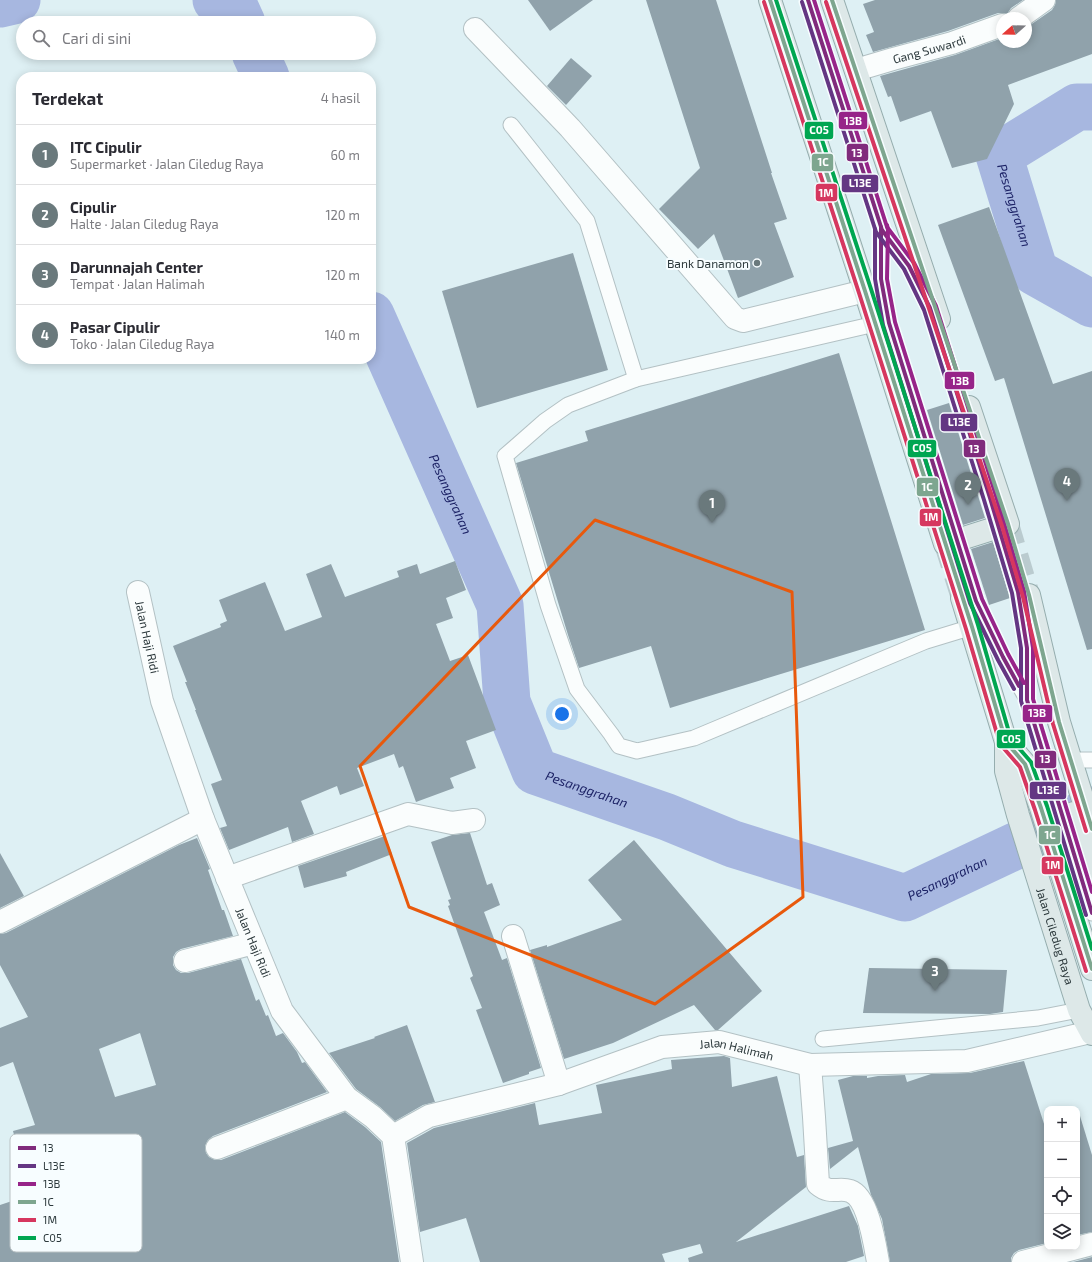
<!DOCTYPE html>
<html lang="id">
<head>
<meta charset="utf-8">
<style>
	body { margin:0; font-family:"Exo 2",sans-serif; background:#f2f2f3; color:#2b2b33 }
	.controls { position:absolute; right:12px; bottom:12px; display:grid; overflow:hidden; border-radius:8px; box-shadow:0 2px 10px #0003 }
	.controls button { width:36px; height:36px; display:grid; place-items:center; padding:0; border:0; border-bottom:1px solid #e1e1e2; background:#fff; color:#2b2b33; font:20px sans-serif }
	.compass { position:absolute; left:996px; top:12px; width:36px; height:36px; border-radius:50%; background:#fff; box-shadow:0 2px 10px #0003; rotate:250deg }
	.you { position:absolute; left:562px; top:714px; width:14px; height:14px; margin:-10px; border:3px solid #fff; border-radius:50%; background:#1a73e8; box-shadow:0 0 0 6px #1a73e833 }
	.badge { display:grid; place-items:center; width:26px; height:26px; border-radius:50%; background:#6a797c; color:#fff; font-size:13px; font-weight:700 }
	.pin { position:absolute; translate:-50% -33px; filter:drop-shadow(0 1px 2px #0008) }
	.pin::after { content:''; position:absolute; top:21px; width:14px; height:12px; background:inherit; clip-path:polygon(0 0,100% 0,50% 100%) }
	.list { margin:0; padding:0; list-style:none }
	h2 { display:flex; justify-content:space-between; align-items:center; height:52px; margin:0; padding:0 16px; font-size:17px }
	h2 small { font-size:13px; font-weight:400; color:#7c7c81 }
	.list li { display:grid; grid-template-columns:26px 1fr auto; gap:12px; align-items:center; box-sizing:border-box; height:60px; padding:0 16px; border-top:1px solid #e1e1e2 }
	.list b { display:block; font-size:15px; white-space:nowrap }
	.list p { margin:0; font-size:13px; white-space:nowrap; color:#7c7c81 }
	.list em { font-size:13px; font-style:normal; color:#7c7c81 }
	.icon { flex:none; width:22px; height:22px; fill:none; stroke:currentColor; stroke-width:2; stroke-linecap:round; stroke-linejoin:round }
	.map { position:relative; flex:none; width:1092px; height:1262px; overflow:hidden }
	.search { position:absolute; background:#fff; box-shadow:0 2px 10px #0003; left:16px; top:16px; width:360px; height:44px; display:flex; align-items:center; gap:10px; box-sizing:border-box; padding:0 14px; border-radius:22px; color:#7c7c81; font-size:15px }
	.panel { position:absolute; background:#fff; box-shadow:0 2px 10px #0003; left:16px; top:72px; width:360px; height:292px; border-radius:16px }
	.map>svg:first-child { display:block }
	.lines { fill:none; stroke-linecap:round; stroke-linejoin:round }
	.river { stroke:#a7b7e0; stroke-width:47 }
	.building { fill:#90a2ab; fill-rule:evenodd }
	.primary-tunnel { stroke:#bacbcf; stroke-width:22; stroke-dasharray:22 11; stroke-linecap:butt }
	.lane-casing { stroke:#b3c1c4; stroke-width:17 }
	.street-casing { stroke:#b3c1c4; stroke-width:24 }
	.primary-casing { stroke:#95adae; stroke-width:24 }
	.lane { stroke:#fafdfd; stroke-width:15 }
	.street { stroke:#fafdfd; stroke-width:22 }
	.primary { stroke:#dde8e8; stroke-width:22 }
	.lane-bridge-casing { stroke:#b3c1c4; stroke-width:17; stroke-linecap:butt }
	.lane-bridge { stroke:#fafdfd; stroke-width:15 }
	.bus-1-casing { stroke:#f7fdff; stroke-width:7 }
	.bus-2-casing { stroke:#f7fdff; stroke-width:7 }
	.bus-3-casing { stroke:#f7fdff; stroke-width:7 }
	.bus-4-casing { stroke:#f7fdff; stroke-width:7 }
	.bus-5-casing { stroke:#f7fdff; stroke-width:7 }
	.bus-6-casing { stroke:#f7fdff; stroke-width:7 }
	.bus-1 { stroke:#802b7c; stroke-width:4 }
	.bus-2 { stroke:#643683; stroke-width:4 }
	.bus-3 { stroke:#972489; stroke-width:4 }
	.bus-4 { stroke:#7ea68f; stroke-width:4 }
	.bus-5 { stroke:#d6375f; stroke-width:4 }
	.bus-6 { stroke:#00a651; stroke-width:4 }
	.marked { fill:none; stroke:#e8590c; stroke-width:3; stroke-linejoin:round }
	.poi-dot { fill:#6a797c; stroke:#f7fdff; stroke-width:1.5 }
	.labels { text-anchor:middle; dominant-baseline:central; stroke-width:4; stroke-linejoin:round; paint-order:stroke }
	.street-label { font-size:12px; fill:#2c393c; stroke:#f7fdff }
	.poi-label { font-size:12px; fill:#2c393c; stroke:#f7fdff; text-anchor:end }
	.water-label { font-size:13px; font-style:italic; fill:#1c2265; stroke:#f7fdff }
	.key { fill:#f7fdff; stroke:#bac2c4; stroke-width:1 }
	.key-label { font-size:11px; fill:#2c393c }
	.line-badge { stroke:#f7fdff; stroke-width:1.5 }
	.badge-label { font-size:11px; text-anchor:middle; font-weight:bold; fill:#fff }
</style>
</head>
<body>
<div class="map">
<svg width="1092" height="1262" viewBox="0 0 1092 1262">
	<rect width="100%" height="100%" fill="#def0f4"/>
	<g class="lines">
		<g class="river">
			<polyline points="216,0 232,1 242,23"/>
			<polyline points="0,4 17,0"/>
			<polyline points="255,53 266,77"/>
			<path id="s1" d="M1092,107H1077L999,155L1035,272L1092,304"/>
			<path id="s2" d="M371,315L500,605L507,702L535,771L667,817L733,844L905,898L1092,810"/>
		</g>
	</g>
	<g class="building">
		<polygon points="528,0 593,0 550,31"/>
		<polygon points="646,0 716,0 772,173 771,173 787,219 774,223 794,277 738,298 714,234 698,249 659,209 700,168"/>
		<polygon points="875,0 1023,0 1011,8 1007,14 1004,13 998,13 948,31 873,52 866,35 874,32 863,4"/>
		<polygon points="1056,0 1092,0 1092,54 1008,85 1014,104 987,159 952,168 931,111 900,122 891,96 888,97 880,76 955,55 1002,38 1002,42 1026,42 1026,28 1052,10 1055,5"/>
		<polygon points="571,58 592,76 566,105 547,86"/>
		<polygon points="989,207 1053,384 1092,371 1092,649 1087,650 1004,378 995,381 938,225"/>
		<polygon points="573,253 608,370 477,408 442,291"/>
		<polygon points="839,353 925,630 670,708 651,646 579,668 568,635 516,463 588,441 585,431"/>
		<polygon points="949,403 985,518 963,525 927,410"/>
		<polygon points="993,542 1010,598 989,605 971,549"/>
		<polygon points="455,561 466,590 446,598 453,618 436,624 450,661 468,655 496,730 466,741 476,768 450,778 454,788 416,802 403,766 399,768 394,754 357,768 364,786 340,795 337,786 301,801 314,834 292,842 288,827 229,850 220,828 227,826 211,784 222,780 195,710 196,710 185,682 187,682 173,646 221,627 220,624 227,621 219,600 265,582 285,631 322,617 306,574 331,564 345,597 399,577 397,571 417,564 420,574"/>
		<polygon points="470,833 487,885 492,883 500,905 484,912 502,960 507,958 541,1068 529,1072 529,1074 503,1083 476,1010 482,1008 470,978 473,976 448,906 450,905 448,900 451,899 431,842 452,835"/>
		<polygon points="385,836 392,854 346,872 347,876 304,888 298,866"/>
		<path d="M197,838L210,869L208,870L222,910H224L233,936L181,949L176,952L173,957V965L176,970L181,973H188L241,959L256,1001L259,999L266,1016L268,1015L276,1036L283,1033L297,1052L302,1063L305,1062L327,1092L213,1136L208,1140L205,1146L206,1153L209,1157L215,1160H221L345,1112L365,1127L381,1142L399,1262H0V1205L30,1195L13,1131L35,1125L13,1062L0,1067V1028L28,1017L0,965V934L6,933L179,845ZM140,1033L156,1085L115,1097L99,1049Z"/>
		<polygon points="634,840 762,991 718,1030 715,1030 694,1005 613,1043 564,1059 530,950 547,945 547,947 622,920 588,880"/>
		<polygon points="0,853 24,896 0,908"/>
		<polygon points="869,968 1007,970 1003,1012 990,1014 863,1013"/>
		<polygon points="407,1025 435,1102 423,1105 395,1121 380,1107 356,1089 329,1053 375,1038 374,1037"/>
		<polygon points="724,1056 730,1058 732,1087 777,1076 797,1157 804,1155 806,1187 736,1242 849,1206 858,1226 864,1256 846,1262 689,1262 688,1258 703,1253 700,1244 662,1254 665,1262 480,1262 466,1218 420,1232 407,1143 434,1128 535,1103 539,1125 602,1113 596,1085 672,1069 671,1060"/>
		<polygon points="1024,1061 1045,1127 1047,1126 1047,1243 1019,1250 1014,1253 1011,1258 1011,1262 890,1262 882,1219 871,1195 858,1147 830,1169 828,1148 853,1141 838,1080 853,1076 867,1076 867,1078 878,1076 905,1075 907,1082 931,1074 970,1073"/>
		<polygon points="1080,1116 1092,1155 1092,1232 1077,1235 1077,1117"/>
		<polygon points="1092,1257 1092,1262 1073,1262"/>
	</g>
	<g class="lines">
		<g class="primary-tunnel">
			<polyline points="1008,524 1029,595"/>
			<polyline points="945,544 962,598"/>
		</g>
		<g class="lane-casing">
			<g id="lane">
				<polyline points="808,0 882,230"/>
				<polyline points="511,125 587,221 636,379 875,324"/>
				<polyline points="636,379 568,405 545,421 505,456 548,605 577,689 611,734 619,746 637,751 694,738 926,641 972,627"/>
				<polyline points="1027,700 1092,913"/>
				<polyline points="1071,760 1092,760"/>
				<polyline points="823,1039 1038,1018 1079,1010"/>
			</g>
		</g>
		<g class="street-casing">
			<g id="street">
				<polyline points="1019,18 1044,0"/>
				<polyline points="475,29 570,128 735,318 743,321 865,291"/>
				<path id="s3" d="M856,70L893,59L952,43L1002,25"/>
				<path id="s4" d="M138,592L162,701L203,819L282,1011L347,1098L373,1117L393,1136L412,1262"/>
				<polyline points="227,878 408,814 452,823 474,820"/>
				<polyline points="0,922 203,819"/>
				<polyline points="513,936 559,1084"/>
				<polyline points="185,961 254,943"/>
				<path d="M810,1065L814,1117L818,1184C831,1195 838,1187 850,1191C868,1197 875,1245 878,1262"/>
				<path id="s5" d="M393,1136L429,1116L559,1084L662,1047L719,1042L810,1065L967,1061L1091,1032"/>
				<polyline points="217,1148 347,1098"/>
				<polyline points="1023,1262 1092,1244"/>
			</g>
		</g>
		<g class="primary-casing">
			<g id="primary">
				<polyline points="770,0 865,291 945,544 1008,524 969,407"/>
				<polyline points="832,0 939,319"/>
				<polyline points="1029,595 1059,722 1092,829"/>
				<path id="s6" d="M962,598L1006,742V771L1018,815L1079,1010L1092,1034"/>
				<polyline points="1006,742 1025,764 1041,808 1092,969"/>
				<polyline points="1074,813 1092,871"/>
			</g>
		</g>
		<use href="#lane" class="lane"/>
		<use href="#street" class="street"/>
		<use href="#primary" class="primary"/>
		<g class="lane-bridge-casing">
			<g id="lane-bridge">
				<polyline points="882,230 909,266 930,308 990,498 1018,592 1027,648 1027,700"/>
				<polyline points="882,230 881,279 889,323 947,510 976,601 1003,657 1027,699"/>
			</g>
		</g>
		<use href="#lane-bridge" class="lane-bridge"/>
		<g class="bus-1-casing">
			<g id="bus-1">
				<polyline points="808,0 882,230 909,266 930,308 990,498 1018,592 1027,648 1027,700 1092,913"/>
				<polyline points="881,227 881,279 889,323 976,601 1003,657 1019,686"/>
			</g>
		</g>
		<g class="bus-2-casing">
			<g id="bus-2">
				<polyline points="802,2 876,232 904,269 924,310 984,500 1012,593 1021,648 1021,701 1086,915"/>
				<polyline points="875,229 875,279 883,325 970,603 998,660 1014,689"/>
			</g>
		</g>
		<g class="bus-3-casing">
			<g id="bus-3">
				<polyline points="814,0 887,227 914,263 936,306 996,496 1024,591 1033,648 1033,699 1092,892"/>
				<polyline points="887,225 888,230 887,279 895,322 982,599 1008,654 1024,683"/>
			</g>
		</g>
		<g class="bus-4-casing">
			<g id="bus-4">
				<polyline points="770,0 865,291 972,627 1006,742 1025,764 1041,808 1092,969"/>
				<polyline points="832,0 1008,524 1029,595 1059,722 1092,829"/>
			</g>
		</g>
		<g class="bus-5-casing">
			<g id="bus-5">
				<polyline points="764,2 859,293 966,629 1000,744 1020,767 1035,810 1086,971"/>
				<polyline points="826,2 1002,526 1023,597 1053,724 1086,831"/>
			</g>
		</g>
		<g class="bus-6-casing">
			<polyline id="bus-6" points="776,0 871,289 978,625 1011,739 1031,762 1047,806 1092,949"/>
		</g>
		<use href="#bus-1" class="bus-1"/>
		<use href="#bus-2" class="bus-2"/>
		<use href="#bus-3" class="bus-3"/>
		<use href="#bus-4" class="bus-4"/>
		<use href="#bus-5" class="bus-5"/>
		<use href="#bus-6" class="bus-6"/>
	</g>
	<path class="marked" d="M595,520L792,592L803,897L655,1004L409,907L360,766Z"/>
	<circle class="poi-dot" cx="757" cy="263" r="4"/>
	<g class="labels">
		<g class="street-label">
			<text stroke="none"><textPath href="#s3" startOffset="76">Gang Suwardi</textPath></text>
			<text stroke="none"><textPath href="#s4" startOffset="46">Jalan Haji Ridi</textPath></text>
			<text stroke="none"><textPath href="#s6" startOffset="352">Jalan Ciledug Raya</textPath></text>
			<text stroke="none"><textPath href="#s4" startOffset="370">Jalan Haji Ridi</textPath></text>
			<text stroke="none"><textPath href="#s5" startOffset="360">Jalan Halimah</textPath></text>
		</g>
		<g class="poi-label">
			<text x="749" y="263">Bank Danamon</text>
		</g>
		<g class="water-label">
			<text stroke="none"><textPath href="#s1" startOffset="159">Pesanggrahan</textPath></text>
			<text stroke="none"><textPath href="#s2" startOffset="196">Pesanggrahan</textPath></text>
			<text stroke="none"><textPath href="#s2" startOffset="544">Pesanggrahan</textPath></text>
			<text stroke="none"><textPath href="#s2" startOffset="927">Pesanggrahan</textPath></text>
		</g>
	</g>
	<rect x="10" y="1134" width="132" height="118" rx="6" class="key"/>
	<rect x="18" y="1146" width="18" height="4" fill="#802b7c"/>
	<rect x="18" y="1164" width="18" height="4" fill="#643683"/>
	<rect x="18" y="1182" width="18" height="4" fill="#972489"/>
	<rect x="18" y="1200" width="18" height="4" fill="#7ea68f"/>
	<rect x="18" y="1218" width="18" height="4" fill="#d6375f"/>
	<rect x="18" y="1236" width="18" height="4" fill="#00a651"/>
	<g class="key-label">
		<text x="43" y="1152">13</text>
		<text x="43" y="1170">L13E</text>
		<text x="43" y="1188">13B</text>
		<text x="43" y="1206">1C</text>
		<text x="43" y="1224">1M</text>
		<text x="43" y="1242">C05</text>
	</g>
	<g class="line-badge">
		<rect x="838" y="111" width="30" height="19" rx="4" fill="#972489"/>
		<rect x="804" y="121" width="30" height="19" rx="4" fill="#00a651"/>
		<rect x="846" y="143" width="23" height="19" rx="4" fill="#802b7c"/>
		<rect x="811" y="153" width="23" height="19" rx="4" fill="#7ea68f"/>
		<rect x="841" y="174" width="38" height="19" rx="4" fill="#643683"/>
		<rect x="815" y="183" width="23" height="19" rx="4" fill="#d6375f"/>
		<rect x="944" y="371" width="31" height="19" rx="4" fill="#972489"/>
		<rect x="940" y="413" width="38" height="19" rx="4" fill="#643683"/>
		<rect x="907" y="439" width="30" height="19" rx="4" fill="#00a651"/>
		<rect x="963" y="439" width="23" height="19" rx="4" fill="#802b7c"/>
		<rect x="916" y="477" width="23" height="20" rx="4" fill="#7ea68f"/>
		<rect x="919" y="508" width="23" height="19" rx="4" fill="#d6375f"/>
		<rect x="1022" y="704" width="31" height="19" rx="4" fill="#972489"/>
		<rect x="996" y="729" width="30" height="20" rx="4" fill="#00a651"/>
		<rect x="1034" y="750" width="23" height="19" rx="4" fill="#802b7c"/>
		<rect x="1029" y="781" width="38" height="19" rx="4" fill="#643683"/>
		<rect x="1038" y="825" width="23" height="20" rx="4" fill="#7ea68f"/>
		<rect x="1041" y="856" width="23" height="19" rx="4" fill="#d6375f"/>
	</g>
	<g class="badge-label">
		<text x="853" y="125">13B</text>
		<text x="819" y="134">C05</text>
		<text x="857" y="157">13</text>
		<text x="823" y="166">1C</text>
		<text x="860" y="187">L13E</text>
		<text x="826" y="197">1M</text>
		<text x="960" y="385">13B</text>
		<text x="959" y="426">L13E</text>
		<text x="922" y="452">C05</text>
		<text x="974" y="453">13</text>
		<text x="927" y="491">1C</text>
		<text x="931" y="521">1M</text>
		<text x="1037" y="717">13B</text>
		<text x="1011" y="743">C05</text>
		<text x="1045" y="763">13</text>
		<text x="1048" y="794">L13E</text>
		<text x="1050" y="839">1C</text>
		<text x="1053" y="869">1M</text>
	</g>
</svg>
<div class="controls">
<button>+</button>
<button>−</button>
<button><svg class="icon" aria-label="locate" viewBox="0 0 24 24"><circle cx="12" cy="12" r="6"/><path d="M12 2v4M12 18v4M2 12h4M18 12h4"/></svg></button>
<button><svg class="icon" aria-label="layers" viewBox="0 0 24 24"><path d="M12 4l9 5-9 5-9-5zM3 14l9 5 9-5"/></svg></button>
</div>
<svg class="compass" viewBox="-18 -18 36 36"><path d="M0-13l5 13h-10z" fill="#e53935"/><path d="M0 13l5-13h-10z" fill="#7c7c81"/></svg>
<div class="you"></div>
<div class="pin badge" style="left:712px;top:523px">1</div>
<div class="pin badge" style="left:968px;top:505px">2</div>
<div class="pin badge" style="left:935px;top:991px">3</div>
<div class="pin badge" style="left:1067px;top:501px">4</div>
<div class="search"><svg class="icon" aria-label="search" viewBox="0 0 24 24"><circle cx="10" cy="10" r="6"/><path d="M15 15l6 6"/></svg>Cari di sini</div>
<section class="panel">
<h2>Terdekat<small>4 hasil</small></h2>
<ul class="list">
<li><span class="badge">1</span><div><b>ITC Cipulir</b><p>Supermarket · Jalan Ciledug Raya</p></div><em>60 m</em></li>
<li><span class="badge">2</span><div><b>Cipulir</b><p>Halte · Jalan Ciledug Raya</p></div><em>120 m</em></li>
<li><span class="badge">3</span><div><b>Darunnajah Center</b><p>Tempat · Jalan Halimah</p></div><em>120 m</em></li>
<li><span class="badge">4</span><div><b>Pasar Cipulir</b><p>Toko · Jalan Ciledug Raya</p></div><em>140 m</em></li>
</ul>
</section>
</div>
</body>
</html>
